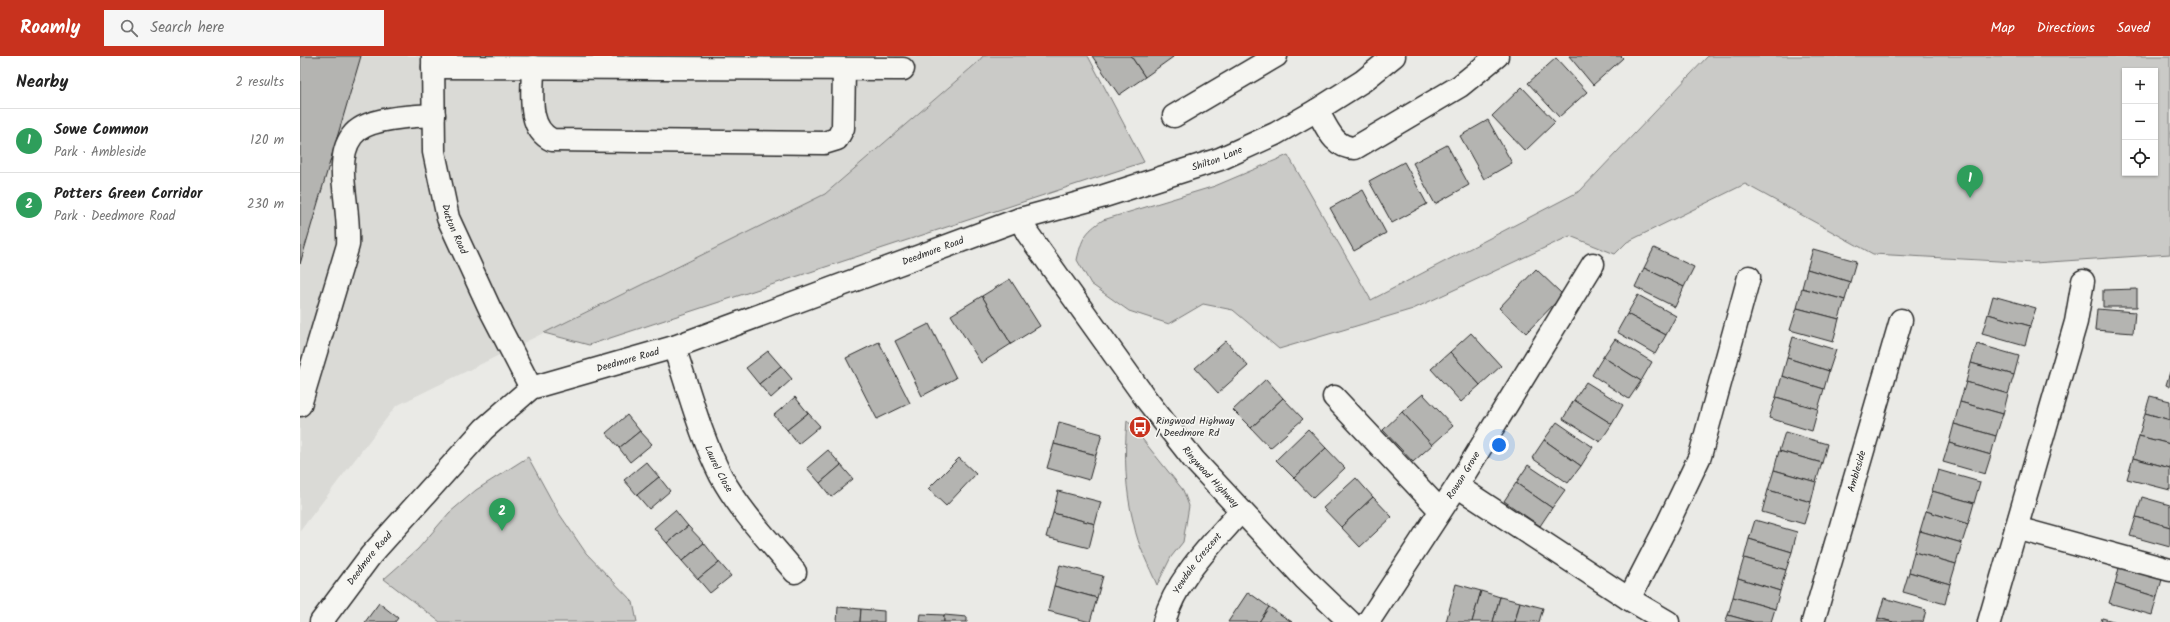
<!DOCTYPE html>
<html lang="en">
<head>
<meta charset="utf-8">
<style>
	body { margin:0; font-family:Kalam,sans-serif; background:#f6f6f6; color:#222 }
	.controls { position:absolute; right:12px; top:12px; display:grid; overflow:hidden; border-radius:0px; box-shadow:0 1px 3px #0004 }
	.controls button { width:36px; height:36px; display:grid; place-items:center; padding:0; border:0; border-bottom:1px solid #e0e0e0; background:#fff; color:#222; font:20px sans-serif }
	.you { position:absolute; left:1199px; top:389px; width:14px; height:14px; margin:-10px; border:3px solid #fff; border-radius:50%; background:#1a73e8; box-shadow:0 0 0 6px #1a73e833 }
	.badge { display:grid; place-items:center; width:26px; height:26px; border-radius:50%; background:#c8321e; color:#fff; font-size:13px; font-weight:700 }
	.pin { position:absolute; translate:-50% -33px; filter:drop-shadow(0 1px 2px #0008) }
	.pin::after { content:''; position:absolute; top:21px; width:14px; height:12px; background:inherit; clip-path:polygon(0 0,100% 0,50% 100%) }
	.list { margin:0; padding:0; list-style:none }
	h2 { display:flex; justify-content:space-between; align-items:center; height:52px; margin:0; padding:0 16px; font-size:17px }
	h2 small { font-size:13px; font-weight:400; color:#767676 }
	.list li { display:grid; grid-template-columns:26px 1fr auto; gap:12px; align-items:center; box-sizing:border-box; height:64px; padding:0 16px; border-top:1px solid #e0e0e0 }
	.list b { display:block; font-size:15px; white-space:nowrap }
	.list p { margin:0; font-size:13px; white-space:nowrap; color:#767676 }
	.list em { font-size:13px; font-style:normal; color:#767676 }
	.icon { flex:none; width:22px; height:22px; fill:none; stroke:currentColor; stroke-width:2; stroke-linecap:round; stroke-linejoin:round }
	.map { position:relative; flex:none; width:1870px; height:566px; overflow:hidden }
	header { display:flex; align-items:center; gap:24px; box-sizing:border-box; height:56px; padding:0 20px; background:#c8321e; color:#fff }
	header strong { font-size:19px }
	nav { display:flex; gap:22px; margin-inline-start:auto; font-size:14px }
	.search { width:280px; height:36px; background:#f6f6f6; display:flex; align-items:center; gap:10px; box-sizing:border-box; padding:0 14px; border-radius:0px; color:#767676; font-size:15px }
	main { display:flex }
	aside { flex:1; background:#fff }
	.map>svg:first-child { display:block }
	.built { fill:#dadad6 }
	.green { fill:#cacac7; stroke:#7a7a79; fill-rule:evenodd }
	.building { fill:#b4b4b1; stroke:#2b2b2b }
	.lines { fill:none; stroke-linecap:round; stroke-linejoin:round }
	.minor-casing { stroke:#2b2b2b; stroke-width:25 }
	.minor { stroke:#f6f6f2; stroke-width:22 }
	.labels { text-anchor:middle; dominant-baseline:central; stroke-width:3.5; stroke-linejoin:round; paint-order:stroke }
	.street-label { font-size:10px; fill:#2b2b2b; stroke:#f6f6f2 }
	.poi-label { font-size:10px; fill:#2b2b2b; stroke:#f6f6f2; text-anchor:start }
</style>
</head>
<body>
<header>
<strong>Roamly</strong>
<div class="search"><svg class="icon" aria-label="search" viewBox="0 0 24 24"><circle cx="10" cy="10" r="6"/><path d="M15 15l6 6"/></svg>Search here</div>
<nav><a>Map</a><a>Directions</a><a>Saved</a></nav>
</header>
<main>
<aside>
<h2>Nearby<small>2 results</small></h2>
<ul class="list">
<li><span class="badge" style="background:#2e9e5b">1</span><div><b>Sowe Common</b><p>Park · Ambleside</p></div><em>120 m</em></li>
<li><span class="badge" style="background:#2e9e5b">2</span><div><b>Potters Green Corridor</b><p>Park · Deedmore Road</p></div><em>230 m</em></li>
</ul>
</aside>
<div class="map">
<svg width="1870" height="566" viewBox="0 0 1870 566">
	<rect width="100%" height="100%" fill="#eaeae6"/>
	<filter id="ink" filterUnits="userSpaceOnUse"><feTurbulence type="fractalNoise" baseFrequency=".025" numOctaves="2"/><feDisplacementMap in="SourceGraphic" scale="8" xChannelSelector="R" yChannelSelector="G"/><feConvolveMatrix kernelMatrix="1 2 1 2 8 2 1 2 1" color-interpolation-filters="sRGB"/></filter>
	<g filter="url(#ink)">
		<polygon class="built" points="0,0 683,0 678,6 525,138 96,350 0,475"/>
		<g class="green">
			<polygon points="683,0 788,0 844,106 289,289 244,277 525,138 678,6"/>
			<path d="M1408,0H1870V198L1734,207L1573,198L1445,128L1327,186L1315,198L1270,180L1113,253L979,293L933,254L903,248L869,268L829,255L791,228L777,204C782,182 785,176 803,164L915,130L988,99L1071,244L1280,135ZM1825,15H1855V117H1825Z"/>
			<path d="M827,364L883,434L889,450L883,486L871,501L857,529C849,510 838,490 834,469C825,434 824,399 827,364Z"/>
			<polygon points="228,401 258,456 286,497 333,546 337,566 140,566 84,523 118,493 149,457 176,434"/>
		</g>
		<g class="building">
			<polygon points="0,0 61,0 0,208"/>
			<polygon points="792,0 831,0 845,21 819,39"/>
			<polygon points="831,0 873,0 873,1 845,21"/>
			<polygon points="1269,0 1321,0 1323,2 1293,29"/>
			<polygon points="1256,2 1287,36 1259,61 1228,27"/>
			<polygon points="1222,31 1255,66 1225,95 1192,60"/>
			<polygon points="1188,64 1212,107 1184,123 1160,80"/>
			<polygon points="1147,89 1169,129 1135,148 1113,107"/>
			<polygon points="1104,106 1127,148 1092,167 1069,125"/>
			<polygon points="1063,134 1086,177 1054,195 1030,152"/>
			<polygon points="1354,192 1394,211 1384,231 1344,212"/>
			<polygon points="1513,193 1556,205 1550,226 1507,213"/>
			<polygon points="1344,212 1384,231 1375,251 1335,231"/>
			<polygon points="1236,213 1263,239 1226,277 1199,252"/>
			<polygon points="1507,213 1550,226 1545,244 1502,232"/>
			<polygon points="710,223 740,270 711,288 682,240"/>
			<polygon points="1502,232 1545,244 1539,263 1497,252"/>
			<polygon points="1837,233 1837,251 1803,251 1803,234"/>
			<polygon points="1338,239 1376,260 1366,279 1327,258"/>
			<polygon points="682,240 711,288 681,307 651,259"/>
			<polygon points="1693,240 1736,252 1730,270 1688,258"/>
			<polygon points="1497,252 1539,263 1533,286 1490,274"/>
			<polygon points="1797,253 1835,256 1833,277 1795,274"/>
			<polygon points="1327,258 1366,279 1355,298 1317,276"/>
			<polygon points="1688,258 1730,270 1725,290 1682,278"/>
			<polygon points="629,268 656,322 622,340 595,285"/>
			<polygon points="1171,277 1201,310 1180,329 1150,296"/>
			<polygon points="1493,281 1536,294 1529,315 1487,302"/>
			<polygon points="1315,283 1352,306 1341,325 1303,301"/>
			<polygon points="926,285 948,310 918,337 895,312"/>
			<polygon points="579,286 610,347 577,363 546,302"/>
			<polygon points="1677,288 1719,300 1714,319 1671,307"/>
			<polygon points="468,295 481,310 459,328 446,312"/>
			<polygon points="1150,296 1180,329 1161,346 1131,313"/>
			<polygon points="1303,301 1341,325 1329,343 1292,319"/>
			<polygon points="1487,302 1529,315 1524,333 1482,320"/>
			<polygon points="1671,307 1714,319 1708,338 1666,326"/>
			<polygon points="481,310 492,323 471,342 459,328"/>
			<polygon points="1870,316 1870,331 1866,329"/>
			<polygon points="1482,320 1524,333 1518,353 1476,341"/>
			<polygon points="966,323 983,342 951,372 933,354"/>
			<polygon points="1286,326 1323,349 1312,368 1274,344"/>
			<polygon points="1666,326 1708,338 1703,358 1660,346"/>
			<polygon points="1123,338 1153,370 1132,389 1102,356"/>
			<polygon points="1850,340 1870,345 1870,364 1845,357"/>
			<polygon points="495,341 508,357 487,374 474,359"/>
			<polygon points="1476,341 1518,353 1512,375 1469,362"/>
			<polygon points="983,342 1003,363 970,392 951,372"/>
			<polygon points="1274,344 1312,368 1300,386 1263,363"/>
			<polygon points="1660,346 1703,358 1696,380 1654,368"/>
			<polygon points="1102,356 1132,389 1113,406 1083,374"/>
			<polygon points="508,357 520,370 498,388 487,374"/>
			<polygon points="1845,357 1870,364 1870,388 1839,380"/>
			<polygon points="327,359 340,375 319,392 306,377"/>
			<polygon points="759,366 802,378 796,399 754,388"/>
			<polygon points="1257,366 1293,391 1281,410 1244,384"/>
			<polygon points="1654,368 1696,380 1691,399 1649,387"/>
			<polygon points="1008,373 1026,392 994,422 976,404"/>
			<polygon points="340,375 352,388 330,406 319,392"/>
			<polygon points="1485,376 1527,388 1522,407 1479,395"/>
			<polygon points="1839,380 1870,388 1870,412 1833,402"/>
			<polygon points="1244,384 1281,410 1268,427 1232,402"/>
			<polygon points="1649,387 1691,399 1685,418 1643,406"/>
			<polygon points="754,388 796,399 789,424 747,412"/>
			<polygon points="1026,392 1045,412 1013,442 994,422"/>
			<polygon points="528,394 541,409 520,427 507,412"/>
			<polygon points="1479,395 1522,407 1516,426 1474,414"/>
			<polygon points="659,402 676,418 646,450 628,433"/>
			<polygon points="1833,402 1870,412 1870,434 1827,423"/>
			<polygon points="346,406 359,421 337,439 324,424"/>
			<polygon points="541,409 553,423 531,441 520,427"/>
			<polygon points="1228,409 1265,434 1252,452 1216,427"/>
			<polygon points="1474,414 1516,426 1511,446 1468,434"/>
			<polygon points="1638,414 1680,426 1674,447 1632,435"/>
			<polygon points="359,421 370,435 349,453 337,439"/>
			<polygon points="1056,422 1073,441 1041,471 1023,452"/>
			<polygon points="1216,427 1252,452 1240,470 1204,445"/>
			<polygon points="1468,434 1511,446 1504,468 1462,456"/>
			<polygon points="758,435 801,446 795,468 753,457"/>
			<polygon points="1632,435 1674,447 1668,468 1626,455"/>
			<polygon points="1073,441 1092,461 1060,491 1041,471"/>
			<polygon points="1842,441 1870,449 1870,471 1836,461"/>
			<polygon points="375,454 388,470 367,487 354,472"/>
			<polygon points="1626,455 1668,468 1662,487 1620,475"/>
			<polygon points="753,457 795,468 789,492 746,481"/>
			<polygon points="1836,461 1870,471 1870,491 1830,480"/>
			<polygon points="1455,464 1497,476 1492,496 1449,483"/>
			<polygon points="388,470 404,487 382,505 367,487"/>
			<polygon points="1620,475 1662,487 1656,508 1614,496"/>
			<polygon points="1449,483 1492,496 1486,514 1444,502"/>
			<polygon points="404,487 419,506 398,523 382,505"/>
			<polygon points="1614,496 1656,508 1650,528 1609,516"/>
			<polygon points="1444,502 1486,514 1480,535 1438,522"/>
			<polygon points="419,506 431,520 410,537 398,523"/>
			<polygon points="1820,508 1863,520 1857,541 1815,528"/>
			<polygon points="760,509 803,520 797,542 754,530"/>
			<polygon points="1609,516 1650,528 1645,548 1603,536"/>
			<polygon points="1438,522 1480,535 1475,553 1433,541"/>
			<polygon points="1156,528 1181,535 1172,566 1146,566"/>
			<polygon points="1815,528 1857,541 1852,559 1809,547"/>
			<polygon points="754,530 797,542 790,566 748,555"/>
			<polygon points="1181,535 1200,541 1193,566 1172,566"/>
			<polygon points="948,536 969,551 959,566 928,566"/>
			<polygon points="1200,541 1220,546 1215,566 1193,566"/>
			<polygon points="1433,541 1475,553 1471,566 1453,566 1428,559"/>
			<polygon points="1584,542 1626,554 1623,566 1593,566 1578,562"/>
			<polygon points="1220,546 1243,552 1239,566 1215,566"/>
			<polygon points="79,547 98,562 95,566 65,566"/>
			<polygon points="538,551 561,553 560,566 537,566"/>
			<polygon points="969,551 992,566 959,566"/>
			<polygon points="561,553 584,555 584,566 560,566"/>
			<polygon points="621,558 644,559 644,566 620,566"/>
			<polygon points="644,559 667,561 667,566 644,566"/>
			<polygon points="1428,559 1453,566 1425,566"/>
			<polygon points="1578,562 1593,566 1577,566"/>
			<polygon points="1802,562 1817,566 1801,566"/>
		</g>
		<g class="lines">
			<g class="minor-casing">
				<g id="minor">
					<path id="s1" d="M133,0L134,96L148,162L190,253L231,332"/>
					<polyline points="133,11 603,13"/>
					<path d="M233,11C233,35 226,72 252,84L524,87L537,83L543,72L544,13"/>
					<path d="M1017,54C1027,71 1033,92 1055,92L1160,30L1197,0"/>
					<polyline points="874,60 976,0"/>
					<path id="s2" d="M720,163L728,178L846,343L894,404L1005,523L1050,566"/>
					<path id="s3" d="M374,291C389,334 400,379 421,420C440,455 470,486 495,516"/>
					<polyline points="1034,341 1140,454"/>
					<path d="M0,349L48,189C49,169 46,151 44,131C42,115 42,93 52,80C65,61 113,60 134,59"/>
					<polyline points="1157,430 1329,543 1368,566"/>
					<polyline points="1716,472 1870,514"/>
					<polyline points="1329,543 1367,469 1400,400 1449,221"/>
					<path id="s4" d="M21,566L71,499L184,373L231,332L374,291L720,163L801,141L920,103L975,78L1017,54L1063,25L1094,0"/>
					<path id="s5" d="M864,566C876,522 912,488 941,455"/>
					<path id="s6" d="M1068,566L1157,430L1293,208"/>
					<path id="s7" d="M1513,566L1601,264"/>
					<polyline points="1689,566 1776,266 1783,225"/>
				</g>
			</g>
			<use href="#minor" class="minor"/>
		</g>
	</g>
	<defs>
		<g id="bus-disc" transform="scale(1.15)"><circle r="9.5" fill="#c8321e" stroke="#f6f6f2"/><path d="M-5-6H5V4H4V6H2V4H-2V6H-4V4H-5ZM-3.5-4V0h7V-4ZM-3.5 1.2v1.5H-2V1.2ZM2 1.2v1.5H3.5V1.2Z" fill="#fff"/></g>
	</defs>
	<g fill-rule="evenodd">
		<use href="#bus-disc" x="840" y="371"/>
	</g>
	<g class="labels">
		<g class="street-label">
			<text stroke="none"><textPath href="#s4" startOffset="1039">Shilton Lane</textPath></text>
			<text stroke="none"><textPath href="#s1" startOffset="176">Dutton Road</textPath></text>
			<text stroke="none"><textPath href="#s4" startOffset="740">Deedmore Road</textPath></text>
			<text stroke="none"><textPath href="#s4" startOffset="416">Deedmore Road</textPath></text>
			<text stroke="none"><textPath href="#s3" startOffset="130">Laurel Close</textPath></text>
			<text stroke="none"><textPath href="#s7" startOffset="157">Ambleside</textPath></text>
			<text stroke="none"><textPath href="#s6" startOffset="175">Rowan Grove</textPath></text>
			<text stroke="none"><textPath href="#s2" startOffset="321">Ringwood Highway</textPath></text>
			<text stroke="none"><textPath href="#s4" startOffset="80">Deedmore Road</textPath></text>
			<text stroke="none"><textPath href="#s5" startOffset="68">Yewdale Crescent</textPath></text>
		</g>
		<g class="poi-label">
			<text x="856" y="365">Ringwood Highway<tspan x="856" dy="12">/ Deedmore Rd</tspan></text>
		</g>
	</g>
</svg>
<div class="controls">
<button>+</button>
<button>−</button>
<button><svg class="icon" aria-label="locate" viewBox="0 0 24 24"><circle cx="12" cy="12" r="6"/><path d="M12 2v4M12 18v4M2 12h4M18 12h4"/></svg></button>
</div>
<div class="you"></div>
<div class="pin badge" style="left:1670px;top:142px;background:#2e9e5b">1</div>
<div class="pin badge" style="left:202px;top:475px;background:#2e9e5b">2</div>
</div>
</main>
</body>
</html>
